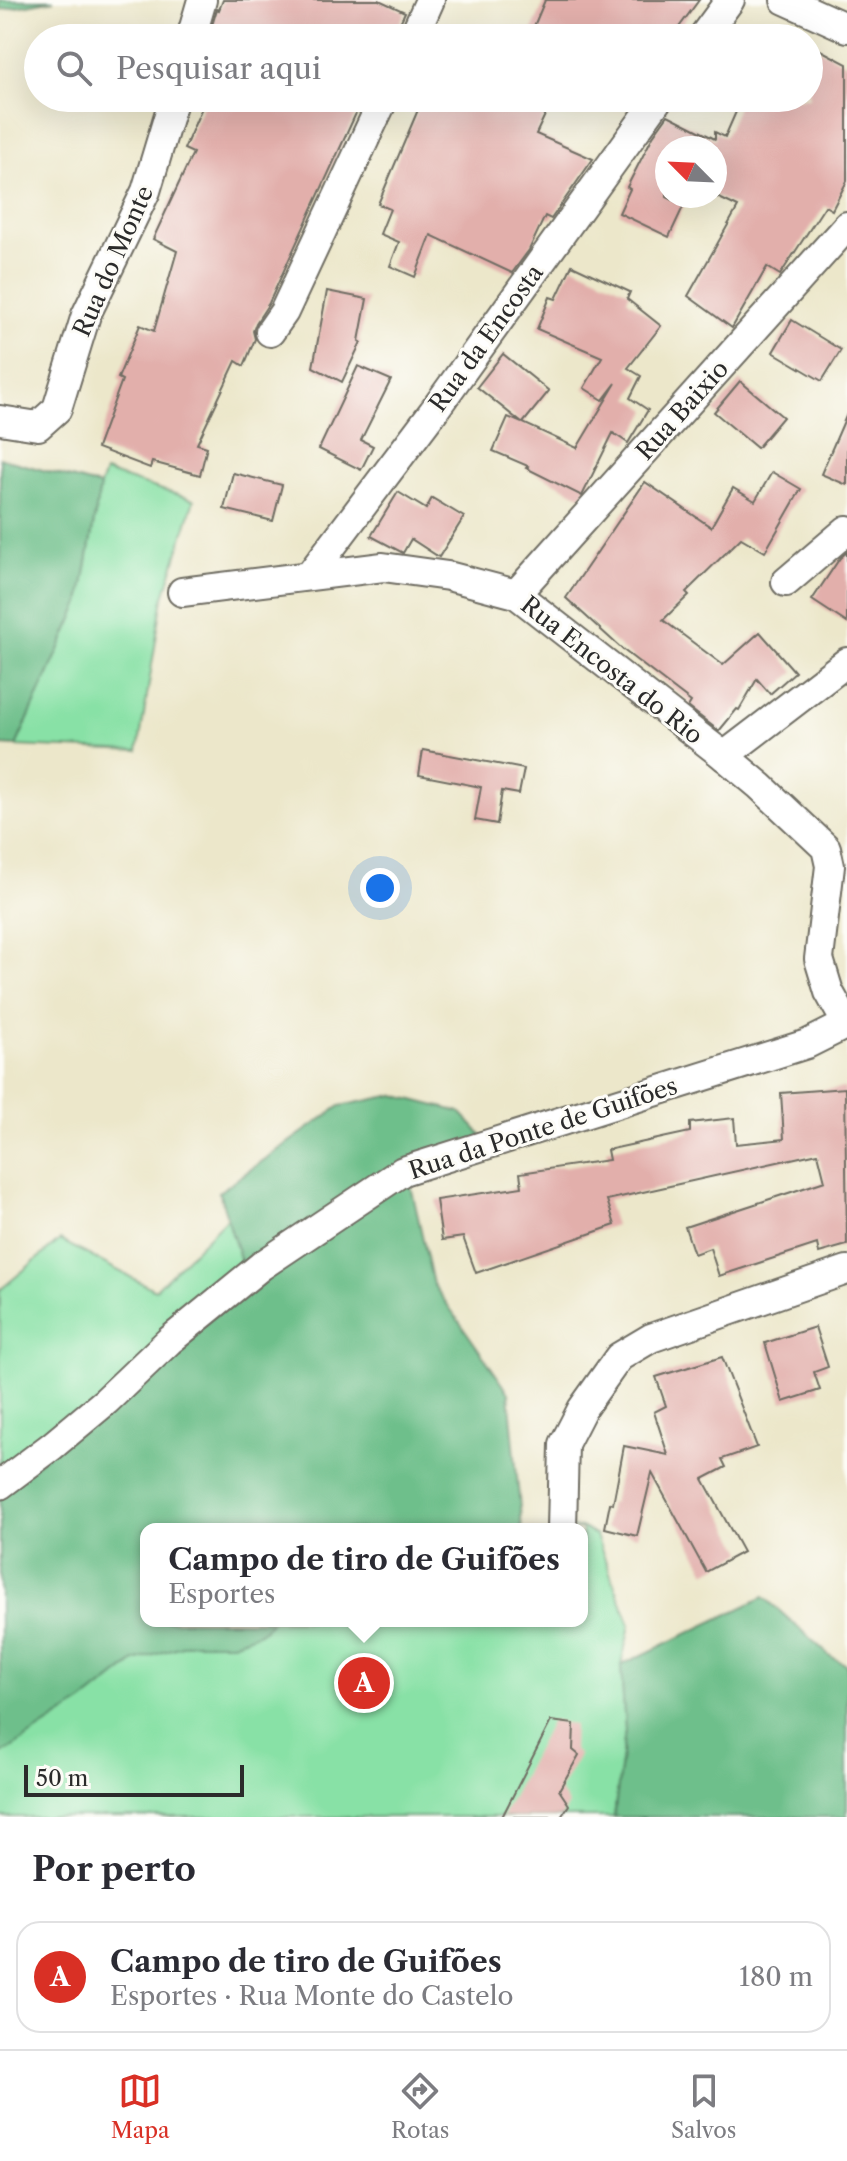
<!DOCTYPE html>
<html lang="pt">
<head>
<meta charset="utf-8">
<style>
	body { margin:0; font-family:"Libre Caslon Text",serif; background:#f7f7f7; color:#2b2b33 }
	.compass { position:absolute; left:655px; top:136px; width:72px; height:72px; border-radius:50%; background:#fff; box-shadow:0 8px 32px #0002; rotate:294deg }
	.scale { position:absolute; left:24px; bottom:20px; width:220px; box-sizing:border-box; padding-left:8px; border:4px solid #2b2b2b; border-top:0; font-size:22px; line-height:28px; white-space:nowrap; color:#2b2b2b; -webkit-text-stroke:6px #fdfcf7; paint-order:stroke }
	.you { position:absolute; left:380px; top:888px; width:28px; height:28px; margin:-20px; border:6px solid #fff; border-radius:50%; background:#1a73e8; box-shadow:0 0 0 12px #1a73e833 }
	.badge { display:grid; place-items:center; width:52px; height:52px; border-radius:50%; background:#d93025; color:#fff; font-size:26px; font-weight:700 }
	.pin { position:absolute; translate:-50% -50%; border:4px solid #fff; box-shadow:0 2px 8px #0006 }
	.popup { position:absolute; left:140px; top:1523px; width:448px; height:104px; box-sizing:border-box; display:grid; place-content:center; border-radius:16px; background:#fff; filter:drop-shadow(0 2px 6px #0005); font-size:26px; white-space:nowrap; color:#7c7c81 }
	.popup b { font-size:30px; color:#2b2b33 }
	.popup::after { content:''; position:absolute; left:50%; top:100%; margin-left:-16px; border:16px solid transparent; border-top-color:#fff }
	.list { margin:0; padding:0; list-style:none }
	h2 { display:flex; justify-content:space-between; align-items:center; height:104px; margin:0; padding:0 32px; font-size:34px }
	h2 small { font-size:26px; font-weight:400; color:#7c7c81 }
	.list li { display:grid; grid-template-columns:52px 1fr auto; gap:24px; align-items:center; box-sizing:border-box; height:112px; margin:0 16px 16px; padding:0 16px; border:2px solid #e1e1e2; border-radius:24px }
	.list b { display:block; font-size:30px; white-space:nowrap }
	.list p { margin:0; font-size:26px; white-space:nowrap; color:#7c7c81 }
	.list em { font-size:26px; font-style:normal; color:#7c7c81 }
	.icon { flex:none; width:44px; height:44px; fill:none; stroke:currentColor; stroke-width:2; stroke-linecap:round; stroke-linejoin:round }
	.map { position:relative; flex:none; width:847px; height:1817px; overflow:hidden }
	.search { position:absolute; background:#fff; box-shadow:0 8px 32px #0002; left:24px; right:24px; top:24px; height:88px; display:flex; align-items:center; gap:20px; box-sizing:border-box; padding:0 28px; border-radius:44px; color:#7c7c81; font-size:30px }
	.sheet { height:232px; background:#fff }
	nav { display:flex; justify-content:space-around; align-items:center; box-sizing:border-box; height:112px; border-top:2px solid #e1e1e2; background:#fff; font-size:22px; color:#7c7c81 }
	nav a { display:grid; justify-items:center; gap:4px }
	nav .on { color:#d93025 }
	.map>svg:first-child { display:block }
	.green { fill:#88e1a6; stroke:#5a8668; stroke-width:2 }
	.forest { fill:#6ebf8b; stroke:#4c755b; stroke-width:2 }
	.building { fill:#e2afab }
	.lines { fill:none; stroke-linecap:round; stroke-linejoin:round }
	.street-casing { stroke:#6f6d63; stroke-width:32 }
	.street { stroke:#fff; stroke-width:28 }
	.labels { text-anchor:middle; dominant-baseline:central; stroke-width:6; stroke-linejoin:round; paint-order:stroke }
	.street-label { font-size:24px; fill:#2b2b2b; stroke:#fdfcf7 }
</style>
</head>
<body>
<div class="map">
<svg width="847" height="1817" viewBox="0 0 847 1817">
	<rect width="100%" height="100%" fill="#fdfcf7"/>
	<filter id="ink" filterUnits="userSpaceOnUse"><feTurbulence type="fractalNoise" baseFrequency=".0125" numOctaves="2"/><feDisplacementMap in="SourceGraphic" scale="16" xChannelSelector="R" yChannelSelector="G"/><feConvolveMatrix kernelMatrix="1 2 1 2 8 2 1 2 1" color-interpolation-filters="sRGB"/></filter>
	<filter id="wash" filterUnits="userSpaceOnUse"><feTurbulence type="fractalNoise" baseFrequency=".006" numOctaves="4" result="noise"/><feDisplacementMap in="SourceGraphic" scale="32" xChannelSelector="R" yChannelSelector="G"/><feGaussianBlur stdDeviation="1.8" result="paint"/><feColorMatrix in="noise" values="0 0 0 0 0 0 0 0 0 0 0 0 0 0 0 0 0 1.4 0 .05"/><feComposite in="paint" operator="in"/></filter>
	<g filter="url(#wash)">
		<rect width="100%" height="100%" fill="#ece7ca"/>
		<g class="green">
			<polygon points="105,472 194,500 162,603 138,751 16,746 80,603 100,486"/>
			<polygon points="227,1218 249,1287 0,1501 0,1290 60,1240 155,1290"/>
			<polygon points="583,1528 596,1536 630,1625 621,1665 625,1731 614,1817 0,1817 0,1755 83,1702 135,1661 191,1643 232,1643 260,1633 273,1621 582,1621 582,1529 570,1529"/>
		</g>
		<g class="forest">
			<polygon points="0,0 54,0 0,10"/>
			<polygon points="0,458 100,486 80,603 16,746 0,745"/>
			<polygon points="394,1095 460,1112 490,1144 404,1171 412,1190 433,1284 509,1393 522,1529 146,1529 146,1621 273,1621 260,1633 232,1643 191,1643 135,1661 83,1702 0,1755 0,1495 249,1287 219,1192 340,1106"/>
			<polygon points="764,1597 830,1656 847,1665 847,1817 614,1817 625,1731 621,1665"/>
		</g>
		<g id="blocks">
			<g class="building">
				<polygon points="223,0 379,0 405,12 393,38 222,38 210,32 217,9 219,10"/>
				<polygon points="545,0 699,0 671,38 529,38"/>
				<polygon points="809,44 847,64 847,181 832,210 825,206 780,275 767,267 732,328 688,296 738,207 715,196 715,148 667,148 667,197 684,205 669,237 619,213 630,189 627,187 653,136 668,115 715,139 715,132 725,137 742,98 809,98"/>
				<polygon points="206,98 363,98 269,303 256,323 253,331 255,339 244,366 236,361 197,444 207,447 200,475 152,462 150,468 97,448 122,380 118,378 140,325 154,331 177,251 153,239 193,153 184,149"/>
				<polygon points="423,98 553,98 536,134 593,159 551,219 545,216 529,250 512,273 431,235 415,277 390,266 399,242 380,234 390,209 378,204"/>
				<polygon points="572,265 630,292 627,299 661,326 628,368 641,376 630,398 648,410 628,443 613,433 582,496 526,468 528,466 493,451 508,417 522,423 477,387 503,354 549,391 523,423 577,448 616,383 603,400 584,388 602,357 537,329 550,297 556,299"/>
				<polygon points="327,291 367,299 359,341 361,342 342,382 313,367"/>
				<polygon points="792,320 841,350 822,381 773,352"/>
				<polygon points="358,366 391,380 361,440 373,446 361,470 319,449"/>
				<polygon points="740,381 783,417 757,448 714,412"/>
				<polygon points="847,414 847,485 821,474"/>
				<polygon points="772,472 801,489 765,552 741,538 686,592 689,595 663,620 723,665 760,632 795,672 770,694 757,679 739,710 737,709 719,731 688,707 691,702 622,649 566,598 645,482 711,527 733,488 755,501"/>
				<polygon points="233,473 282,485 273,521 224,509"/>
				<polygon points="398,492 426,509 432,498 464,517 439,557 411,539 403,553 371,536"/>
				<polygon points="847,552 847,623 812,600 840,558"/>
				<polygon points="423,750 524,769 519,794 502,791 497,824 475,820 481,787 419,775"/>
				<polygon points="845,1088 847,1245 819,1253 817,1244 719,1276 710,1248 694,1254 685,1227 825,1181 818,1153 607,1200 615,1225 476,1273 463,1237 442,1240 436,1200 522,1187 520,1173 609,1160 607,1150 690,1132 690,1123 734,1118 736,1144 784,1139 781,1093"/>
				<polygon points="815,1327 828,1367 814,1372 820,1390 783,1402 765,1343"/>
				<polygon points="722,1357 757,1447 722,1459 726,1467 703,1479 743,1552 706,1572 652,1473 637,1536 605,1528 610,1503 613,1504 624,1446 668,1455 654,1412 666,1406 656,1377"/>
				<polygon points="551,1721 574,1724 573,1750 579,1755 559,1790 569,1805 561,1817 502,1817"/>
			</g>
		</g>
	</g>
	<g filter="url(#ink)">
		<use href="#blocks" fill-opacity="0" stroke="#6f6d63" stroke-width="2"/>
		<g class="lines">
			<g class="street-casing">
				<g id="street">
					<polyline points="785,0 847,28"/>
					<polyline points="191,38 202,0"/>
					<polyline points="413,38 430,0"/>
					<polyline points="702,38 730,0"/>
					<polyline points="270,332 284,312 384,98"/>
					<polyline points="0,420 38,426 57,409 86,315 146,191 174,98"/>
					<polyline points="310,575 433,412 659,98"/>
					<polyline points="786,582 847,530"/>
					<polyline points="182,592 383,567 448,576 516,594 724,756 760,786 826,848 830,866 819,959 829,992 847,1024"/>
					<polyline points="516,594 847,226"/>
					<polyline points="724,756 847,662"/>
					<polyline points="0,1485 52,1446 106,1401 169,1341 261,1266 403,1171 807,1044 847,1024"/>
					<polyline points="562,1529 564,1444 582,1409 619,1357 651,1338 847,1270"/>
				</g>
			</g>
			<use href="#street" class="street"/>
		</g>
	</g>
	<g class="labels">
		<g class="street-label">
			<text transform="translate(113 261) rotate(-66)">Rua do Monte</text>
			<text transform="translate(486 338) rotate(-54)">Rua da Encosta</text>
			<text transform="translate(682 410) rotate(-48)">Rua Baixio</text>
			<text transform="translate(612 670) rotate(38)">Rua Encosta do Rio</text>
			<text transform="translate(543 1128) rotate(-18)">Rua da Ponte de Guifões</text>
		</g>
	</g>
</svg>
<svg class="compass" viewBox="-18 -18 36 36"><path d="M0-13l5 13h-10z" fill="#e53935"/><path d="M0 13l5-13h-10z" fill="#7c7c81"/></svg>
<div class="scale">50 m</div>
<div class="you"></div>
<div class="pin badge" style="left:364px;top:1683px">A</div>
<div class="popup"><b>Campo de tiro de Guifões</b>Esportes</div>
<div class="search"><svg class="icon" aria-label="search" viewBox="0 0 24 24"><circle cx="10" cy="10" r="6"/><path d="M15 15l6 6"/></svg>Pesquisar aqui</div>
</div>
<section class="sheet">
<h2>Por perto<small></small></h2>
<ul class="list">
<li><span class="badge">A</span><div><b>Campo de tiro de Guifões</b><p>Esportes · Rua Monte do Castelo</p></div><em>180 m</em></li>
</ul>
</section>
<nav>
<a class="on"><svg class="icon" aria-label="map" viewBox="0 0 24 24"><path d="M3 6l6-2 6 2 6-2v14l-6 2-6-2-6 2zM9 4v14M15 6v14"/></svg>Mapa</a>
<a><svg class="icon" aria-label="directions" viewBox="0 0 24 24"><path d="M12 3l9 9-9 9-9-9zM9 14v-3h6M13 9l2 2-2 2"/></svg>Rotas</a>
<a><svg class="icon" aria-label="saved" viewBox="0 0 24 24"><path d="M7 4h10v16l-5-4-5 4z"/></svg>Salvos</a>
</nav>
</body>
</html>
